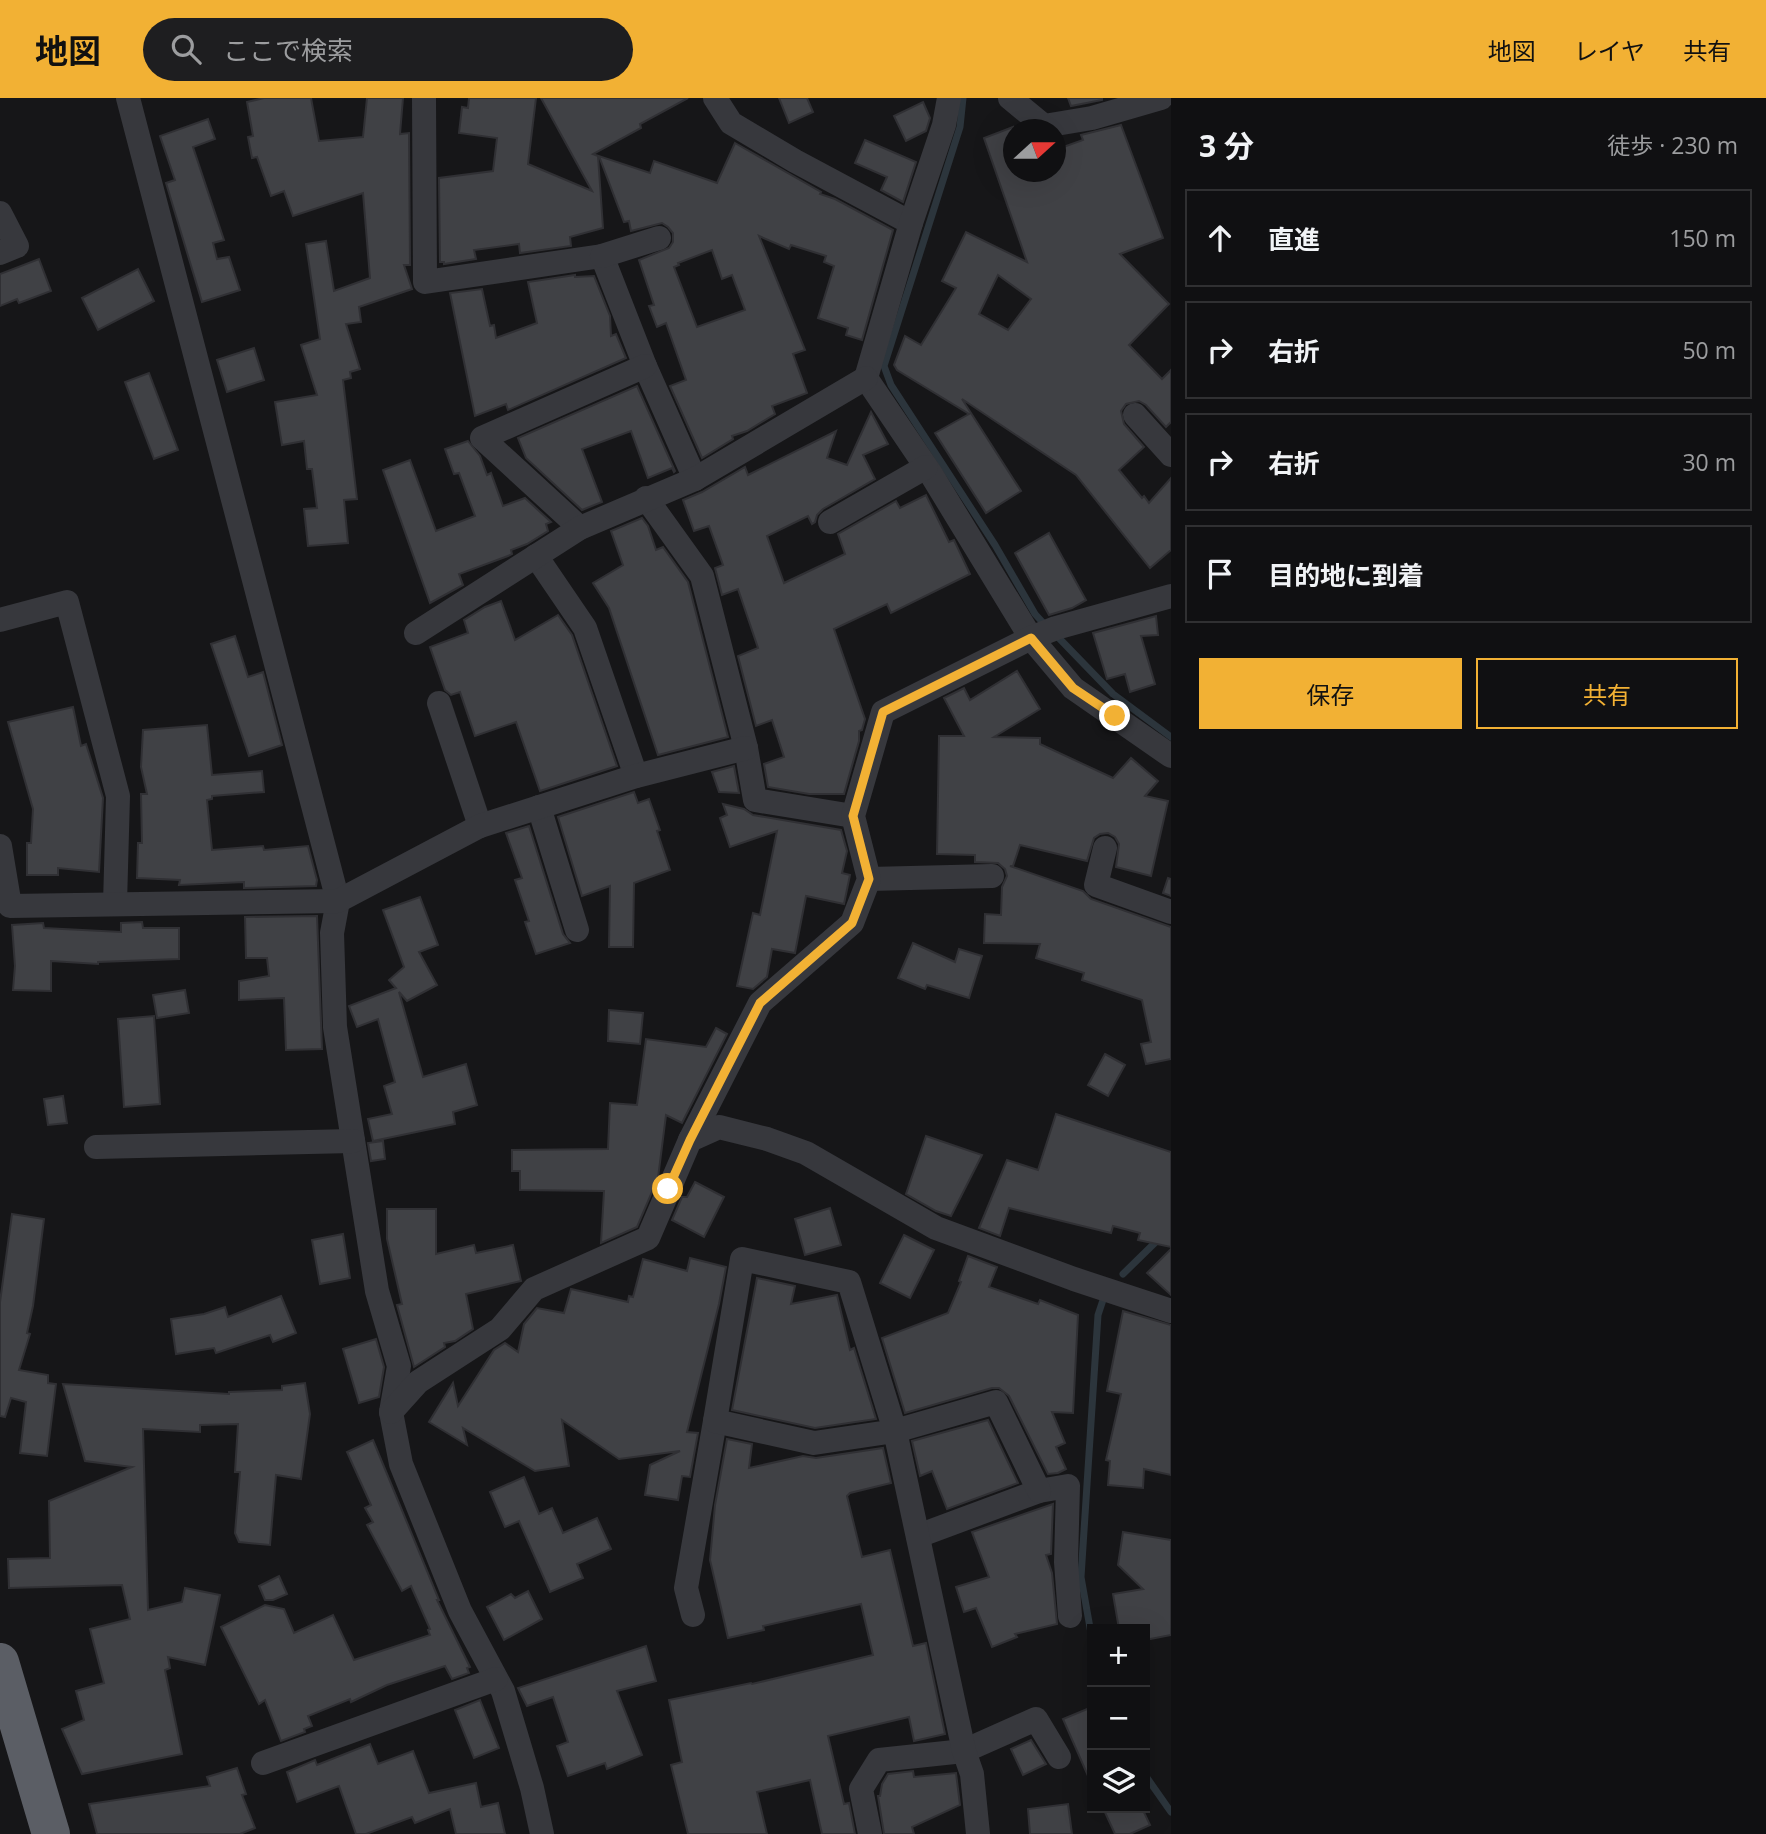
<!DOCTYPE html>
<html lang="ja">
<head>
<meta charset="utf-8">
<style>
	body { margin:0; font-family:"Open Sans","Noto Sans JP",sans-serif; background:#1e1e20; color:#f1f3f6 }
	.controls { position:absolute; right:21px; bottom:21px; display:grid; overflow:hidden; border-radius:0px; box-shadow:0 7px 28px #0002 }
	.controls button { width:63px; height:63px; display:grid; place-items:center; padding:0; border:0; border-bottom:2px solid #303032; background:#101012; color:#f1f3f6; font:35px sans-serif }
	.compass { position:absolute; left:1003px; top:21px; width:63px; height:63px; border-radius:50%; background:#101012; box-shadow:0 7px 28px #0002; rotate:69deg }
	.stop { position:absolute; width:21px; height:21px; margin:-16px; border:5px solid #f2b134; border-radius:50%; background:#fff }
	.stop.end { background:#f2b134; border-color:#fff; box-shadow:0 2px 7px #0008 }
	.list { margin:0; padding:0; list-style:none }
	h2 { display:flex; justify-content:space-between; align-items:center; height:91px; margin:0; padding:0 28px; font-size:30px }
	h2 small { font-size:23px; font-weight:400; color:#9c9d9f }
	.list li { display:grid; grid-template-columns:46px 1fr auto; gap:21px; align-items:center; box-sizing:border-box; height:98px; margin:0 14px 14px; padding:0 14px; border:2px solid #303032; border-radius:0px }
	.list b { display:block; font-size:26px; white-space:nowrap }
	.list em { font-size:23px; font-style:normal; color:#9c9d9f }
	.actions { display:flex; gap:14px; padding:21px 28px }
	.actions a { flex:1; padding:16px 0; border:2px solid #f2b134; border-radius:0px; text-align:center; font-size:24px; color:#f2b134 }
	.actions .main { background:#f2b134; color:#111 }
	.icon { flex:none; width:38px; height:38px; fill:none; stroke:currentColor; stroke-width:2; stroke-linecap:round; stroke-linejoin:round }
	.map { position:relative; flex:none; width:1171px; height:1736px; overflow:hidden }
	header { display:flex; align-items:center; gap:42px; box-sizing:border-box; height:98px; padding:0 35px; background:#f2b134; color:#111 }
	header strong { font-size:33px }
	nav { display:flex; gap:38px; margin-inline-start:auto; font-size:24px }
	.search { width:490px; height:63px; background:#1e1e20; display:flex; align-items:center; gap:18px; box-sizing:border-box; padding:0 24px; border-radius:38px; color:#9c9d9f; font-size:26px }
	main { display:flex }
	aside { flex:1; background:#101012 }
	.map>svg:first-child { display:block }
	.lines { fill:none; stroke-linecap:round; stroke-linejoin:round }
	.stream { stroke:#2c353c; stroke-width:7 }
	.building { fill:#404145; stroke:#303034; stroke-width:2; fill-rule:evenodd }
	.minor { stroke:#37383d; stroke-width:24 }
	.trunk { stroke:#5b5e65; stroke-width:38 }
	.route { stroke:#f2b134; stroke-width:9 }
</style>
</head>
<body>
<header>
<strong>地図</strong>
<div class="search"><svg class="icon" aria-label="search" viewBox="0 0 24 24"><circle cx="10" cy="10" r="6"/><path d="M15 15l6 6"/></svg>ここで検索</div>
<nav><a>地図</a><a>レイヤ</a><a>共有</a></nav>
</header>
<main>
<div class="map">
<svg width="1171" height="1736" viewBox="0 0 1171 1736">
	<rect width="100%" height="100%" fill="#161618"/>
	<g class="lines">
		<g class="stream">
			<polyline points="963,0 960,29 884,268 891,287 995,447 1035,516 1046,528"/>
			<polyline points="1055,536 1113,596 1171,639"/>
			<polyline points="1123,1176 1171,1129"/>
			<polyline points="1092,1541 1081,1479 1098,1217 1103,1202"/>
			<polyline points="1145,1677 1171,1714"/>
		</g>
	</g>
	<g class="building">
		<polygon points="264,0 311,0 319,43 363,39 367,0 403,0 400,36 409,35 410,167 404,167 412,191 359,209 361,224 346,226 360,271 350,274 351,280 343,282 357,401 344,402 348,445 308,448 304,411 317,410 312,371 307,371 304,343 282,347 275,304 317,297 301,247 320,241 306,146 326,143 334,193 370,180 363,95 293,118 284,93 271,98 257,59 252,60 248,39 253,38 247,4"/>
		<polygon points="469,0 536,0 528,66 592,93 541,0 688,0 640,26 641,30 593,56 598,58 603,130 570,139 571,148 520,155 519,146 474,152 476,161 444,166 444,164 440,164 439,80 493,73 497,40 459,35 462,9 468,10"/>
		<polygon points="779,0 807,0 813,14 789,25"/>
		<polygon points="1068,0 1102,0 1102,2 1071,8"/>
		<polygon points="923,4 930,20 926,33 906,43 894,18"/>
		<polygon points="208,21 215,41 193,49 224,142 213,145 217,161 229,159 240,192 202,204 166,85 175,82 160,38"/>
		<path d="M1121,27L1163,140L1120,156L1169,206L1129,247L1162,281L1171,272V324L1166,329L1146,307L1139,303L1126,306L1121,313L1124,326L1144,349L1119,372L1142,400L1144,398L1149,405L1171,380V452L1150,470L1076,377L962,301L1021,393L986,415L935,335L969,316L897,272L894,267L905,238L921,247L956,190L942,183L966,134L1027,164L984,40L1013,29V74H1055V52L1083,42L1081,37ZM998,177L1031,201L1008,232L979,216Z"/>
		<polygon points="865,42 916,64 903,104 881,92 887,79 855,65"/>
		<path d="M735,45L821,94L820,96L835,101L893,132L862,242L846,237L848,230L818,220L834,168L824,164L826,158L791,147L789,151L759,138L805,252L793,256L807,295L772,308L775,316L747,333L732,338L733,341L702,360L670,288L686,282L666,225L657,229L649,208L654,207L639,162L669,150L673,144V135L668,129L662,125L631,133L629,123L624,124L599,58L650,75L654,63L717,85ZM712,152L722,181L732,177L745,212L697,229L674,169L679,167L678,165Z"/>
		<polygon points="39,161 51,193 19,205 17,201 0,208 0,176"/>
		<polygon points="138,171 154,203 98,232 82,200"/>
		<polygon points="575,177 575,179 594,178 610,218 611,238 616,236 626,260 508,312 506,306 475,318 450,195 482,191 490,228 494,227 496,240 537,225 528,184"/>
		<polygon points="254,250 264,282 227,294 217,262"/>
		<polygon points="149,275 178,352 154,361 125,284"/>
		<polygon points="637,288 675,373 674,374 672,370 648,380 631,333 582,351 602,404 582,412 526,360 518,340"/>
		<polygon points="871,314 888,346 863,357 875,381 823,411 817,417 815,424 812,426 808,418 767,438 784,485 845,456 838,436 896,403 900,410 926,397 949,444 954,442 970,476 891,515 887,506 834,531 865,621 862,632 859,633 859,643 844,696 809,696 768,689 764,666 784,659 772,622 756,628 738,558 758,550 738,491 722,497 715,470 723,467 709,428 694,433 683,402 702,394 745,369 748,377 836,333 827,360 847,367"/>
		<polygon points="468,343 480,358 487,377 491,375 503,408 525,400 551,424 546,426 548,433 527,446 511,452 512,456 508,458 459,476 463,487 430,505 383,372 410,362 436,433 475,418 459,375 454,376 445,351"/>
		<polygon points="642,420 648,428 656,452 663,449 688,484 728,639 658,657 609,510 593,485 623,467 611,433"/>
		<polygon points="1049,435 1086,502 1072,510 1049,517 1015,455"/>
		<polygon points="501,503 515,542 558,517 572,537 617,668 540,693 516,624 475,638 460,594 451,597 445,592 430,549 468,535 464,522 485,509"/>
		<polygon points="1156,518 1158,537 1141,538 1155,586 1130,594 1125,576 1107,581 1093,535"/>
		<polygon points="235,538 248,579 263,574 282,647 249,658 211,546"/>
		<polygon points="1017,573 1040,611 994,639 1040,640 1040,646 1113,680 1131,660 1158,683 1145,698 1168,703 1151,778 1116,769 1119,746 1115,739 1108,735 1100,736 1094,740 1087,763 1020,747 1013,768 1010,768 1083,793 1091,801 1171,829 1171,961 1146,966 1141,946 1151,944 1142,902 1082,882 1084,875 1036,860 1040,846 984,845 985,816 1001,817 1002,789 1007,778 1005,771 998,765 975,764 975,757 937,756 939,638 964,638 944,600 964,590 970,602"/>
		<polygon points="73,609 81,648 86,646 103,700 99,774 58,770 58,777 27,777 27,745 31,745 33,711 8,624"/>
		<polygon points="207,627 212,677 262,673 264,694 212,698 212,701 207,702 212,752 263,748 264,752 308,748 317,782 316,788 244,790 244,784 179,787 180,782 137,780 138,745 142,745 141,696 147,696 141,669 143,632"/>
		<polygon points="734,668 739,695 719,694 712,674"/>
		<polygon points="634,694 638,705 649,701 660,732 657,733 670,772 634,785 633,849 609,849 610,788 582,798 558,719"/>
		<polygon points="723,706 744,711 753,717 841,732 847,753 842,775 850,777 844,806 806,798 795,855 772,851 767,879 753,891 737,888 753,815 760,817 777,733 730,749 720,720 727,717"/>
		<polygon points="529,728 563,836 570,845 536,856 525,824 529,823 515,782 522,780 506,735"/>
		<polygon points="1168,780 1171,781 1171,798 1163,795"/>
		<polygon points="420,799 438,847 419,854 437,887 407,903 399,894 423,979 466,966 477,1007 453,1014 455,1026 373,1043 368,1021 392,1016 384,988 395,984 378,921 357,929 349,908 396,890 389,882 404,869 383,812"/>
		<polygon points="317,818 322,951 286,952 284,900 239,902 239,883 269,878 267,860 246,860 245,819"/>
		<polygon points="142,824 143,830 179,830 179,861 98,864 98,866 51,863 51,893 13,892 15,868 12,827 43,825 44,830 121,834 121,825"/>
		<polygon points="913,845 955,864 959,851 982,858 969,900 927,887 925,891 898,880"/>
		<polygon points="185,892 189,915 157,920 153,897"/>
		<polygon points="609,912 643,915 640,946 608,943"/>
		<polygon points="154,918 160,1006 124,1009 118,921"/>
		<polygon points="716,930 727,936 682,1025 666,1017 658,1080 637,1129 601,1145 604,1093 520,1092 520,1073 512,1073 512,1052 608,1051 610,1005 637,1007 646,941 706,949"/>
		<polygon points="1105,956 1125,967 1108,998 1088,987"/>
		<polygon points="63,998 67,1025 48,1027 44,1001"/>
		<polygon points="1056,1016 1171,1054 1171,1149 1138,1142 1140,1135 1113,1128 1111,1135 1009,1110 1000,1138 979,1130 1007,1062 1038,1072"/>
		<polygon points="926,1038 982,1057 951,1118 936,1113 906,1096"/>
		<polygon points="383,1043 385,1061 371,1063 368,1045"/>
		<polygon points="695,1084 724,1099 704,1139 672,1122 682,1099 687,1099"/>
		<polygon points="830,1110 841,1147 805,1157 795,1121"/>
		<polygon points="387,1111 436,1111 436,1156 474,1147 476,1155 513,1147 521,1183 466,1196 473,1231 455,1243 444,1245 445,1249 414,1269 397,1207 402,1206 387,1141"/>
		<polygon points="12,1116 44,1121 33,1208 27,1235 30,1236 19,1272 48,1277 48,1285 56,1286 47,1358 20,1355 26,1304 11,1300 5,1319 0,1318 0,1204"/>
		<polygon points="343,1136 350,1180 320,1186 312,1142"/>
		<polygon points="904,1137 934,1152 910,1200 880,1185"/>
		<polygon points="1171,1151 1171,1197 1147,1175"/>
		<polygon points="968,1158 997,1169 989,1189 1038,1206 1040,1202 1078,1217 1073,1315 1052,1314 1065,1345 1056,1349 1066,1371 1058,1375 1048,1376 1009,1298 999,1290 992,1290 905,1315 882,1240 948,1215 961,1184 959,1183"/>
		<polygon points="690,1160 726,1169 719,1206 687,1334 698,1335 690,1379 682,1378 678,1402 645,1397 650,1367 680,1353 619,1361 562,1322 569,1368 535,1373 463,1330 467,1347 429,1324 453,1285 458,1308 494,1252 505,1245 518,1254 524,1226 537,1210 564,1215 571,1191 628,1204 629,1198 633,1199 643,1161 687,1173"/>
		<polygon points="757,1180 795,1188 791,1206 837,1197 850,1252 854,1250 876,1321 815,1330 732,1312"/>
		<polygon points="281,1198 296,1235 273,1244 270,1237 216,1255 214,1250 176,1256 171,1221 204,1216 225,1209 228,1219"/>
		<polygon points="1123,1213 1171,1227 1171,1377 1144,1371 1143,1390 1108,1387 1110,1363 1106,1362 1121,1296 1107,1293"/>
		<polygon points="376,1241 384,1269 379,1299 359,1305 343,1251"/>
		<polygon points="305,1285 310,1316 301,1381 276,1377 270,1447 239,1444 235,1435 240,1374 235,1374 238,1326 200,1327 200,1334 143,1331 148,1512 182,1504 185,1490 220,1497 205,1567 168,1559 170,1570 165,1572 182,1656 82,1676 62,1631 84,1622 76,1593 104,1585 90,1531 130,1521 122,1487 9,1490 8,1461 50,1460 49,1403 132,1369 85,1363 63,1286 229,1296 229,1294 282,1292 282,1288"/>
		<polygon points="988,1322 1018,1385 947,1411 932,1373 920,1378 912,1343"/>
		<polygon points="727,1341 752,1346 749,1370 803,1358 816,1360 883,1350 891,1385 850,1395 847,1398 862,1459 890,1452 913,1548 926,1545 945,1636 914,1643 909,1619 828,1638 844,1706 849,1705 855,1736 822,1736 810,1682 757,1694 767,1736 688,1736 671,1667 682,1664 669,1602 751,1585 752,1586 873,1557 861,1506 763,1528 764,1532 728,1540 710,1462 715,1407"/>
		<polygon points="373,1342 439,1502 437,1502 470,1569 467,1570 469,1575 452,1581 445,1568 387,1587 351,1604 350,1601 308,1618 312,1628 304,1631 305,1634 281,1643 265,1602 259,1606 221,1529 265,1507 284,1511 294,1535 333,1517 354,1562 430,1537 428,1532 430,1531 411,1488 402,1493 367,1427 373,1424 365,1410 371,1407 347,1354"/>
		<polygon points="524,1379 539,1416 552,1410 563,1435 597,1420 611,1451 577,1466 583,1480 550,1494 519,1423 505,1429 490,1394"/>
		<polygon points="1053,1406 1051,1456 1046,1457 1052,1475 1057,1526 1015,1536 1017,1539 992,1549 976,1510 964,1514 956,1489 989,1479 972,1434"/>
		<polygon points="1123,1434 1171,1442 1171,1537 1145,1542 1145,1531 1119,1531 1113,1496 1143,1491 1118,1467"/>
		<polygon points="279,1478 287,1496 273,1502 265,1502 259,1488"/>
		<polygon points="528,1493 542,1521 504,1542 487,1509 511,1496 515,1500"/>
		<polygon points="646,1548 656,1583 617,1593 642,1657 607,1671 605,1665 568,1678 557,1648 568,1644 553,1599 527,1608 518,1590"/>
		<polygon points="480,1602 499,1650 474,1660 455,1612"/>
		<polygon points="1092,1609 1092,1687 1063,1621"/>
		<polygon points="1031,1642 1046,1666 1023,1677 1011,1651"/>
		<polygon points="370,1646 378,1666 413,1653 429,1695 476,1685 481,1709 498,1705 505,1736 456,1736 450,1711 415,1725 412,1719 366,1736 356,1736 339,1688 297,1704 287,1674 315,1662 317,1667"/>
		<polygon points="237,1670 246,1696 242,1697 255,1730 240,1736 97,1736 89,1706 210,1688 207,1679"/>
		<polygon points="913,1673 914,1679 956,1675 960,1707 912,1729 914,1736 884,1736 878,1698 880,1698 882,1686 888,1676"/>
		<polygon points="1068,1706 1072,1736 1030,1736 1028,1711"/>
		<polygon points="1103,1710 1142,1710 1150,1727 1130,1736 1115,1736"/>
	</g>
	<g class="lines">
		<g class="minor">
			<polyline points="128,0 338,803 332,835 335,929 377,1193 399,1268 391,1314 401,1366 460,1513 503,1593 532,1690 542,1736"/>
			<polyline points="424,0 425,184 602,158 645,268 695,381"/>
			<polyline points="715,0 731,25 795,63 911,125"/>
			<polyline points="949,0 944,27 911,125 866,280 931,376 1031,540 1073,590 1171,658"/>
			<polyline points="1010,0 1044,28 1092,20 1161,0"/>
			<polyline points="0,115 17,148 0,155"/>
			<polyline points="602,158 659,140"/>
			<polyline points="1135,317 1171,357"/>
			<polyline points="646,400 702,478 746,650 755,702 853,718"/>
			<polyline points="830,424 926,369"/>
			<polyline points="580,430 482,340 645,268"/>
			<polyline points="536,458 585,530 636,678"/>
			<polyline points="0,522 67,504 118,698 115,806"/>
			<polyline points="416,535 580,430 695,381 866,280"/>
			<polyline points="439,605 480,728"/>
			<polyline points="539,709 577,832"/>
			<polyline points="0,748 10,808 338,803 480,728 636,678 746,650"/>
			<polyline points="1105,750 1096,787 1171,814"/>
			<polyline points="869,781 992,778"/>
			<polyline points="690,1042 760,905 852,825 869,781 853,718 883,614 1031,540 1056,530 1171,498"/>
			<polyline points="96,1049 353,1043"/>
			<polyline points="391,1314 418,1284 500,1231 534,1191 648,1140 690,1042 719,1029 767,1041 806,1055 936,1130 1074,1181 1171,1213"/>
			<polyline points="918,1438 1039,1393 1068,1388 1066,1464 1070,1518"/>
			<polyline points="693,1517 686,1490 715,1323"/>
			<polyline points="263,1665 496,1581"/>
			<polyline points="870,1736 861,1691 879,1662 964,1653 1036,1621 1059,1659"/>
			<polyline points="978,1736 972,1676 964,1653 895,1333 849,1184 742,1161 715,1323 814,1345 895,1333 996,1304 1039,1393"/>
		</g>
		<polyline class="trunk" points="0,1564 51,1736"/>
	</g>
	<g class="lines">
		<polyline class="route" points="668,1091 690,1042 760,905 852,825 869,781 853,718 883,614 1031,540 1073,590 1115,618"/>
	</g>
</svg>
<div class="controls">
<button>+</button>
<button>−</button>
<button><svg class="icon" aria-label="layers" viewBox="0 0 24 24"><path d="M12 4l9 5-9 5-9-5zM3 14l9 5 9-5"/></svg></button>
</div>
<svg class="compass" viewBox="-18 -18 36 36"><path d="M0-13l5 13h-10z" fill="#e53935"/><path d="M0 13l5-13h-10z" fill="#9c9d9f"/></svg>
<div class="stop" style="left:668px;top:1091px"></div>
<div class="stop end" style="left:1115px;top:618px"></div>
</div>
<aside>
<h2>3 分<small>徒歩 · 230 m</small></h2>
<ul class="list">
<li><svg class="icon" aria-label="ahead" viewBox="0 0 24 24"><path d="M12 20V5M6 11l6-6 6 6"/></svg><div><b>直進</b></div><em>150 m</em></li>
<li><svg class="icon" aria-label="right" viewBox="0 0 24 24"><path d="M7 20v-9h11M14 6l5 5-5 5"/></svg><div><b>右折</b></div><em>50 m</em></li>
<li><svg class="icon" aria-label="right" viewBox="0 0 24 24"><path d="M7 20v-9h11M14 6l5 5-5 5"/></svg><div><b>右折</b></div><em>30 m</em></li>
<li><svg class="icon" aria-label="arrive" viewBox="0 0 24 24"><path d="M6 21V4h12l-3 4 3 4H6"/></svg><div><b>目的地に到着</b></div></li>
</ul>
<div class="actions"><a class="main">保存</a><a>共有</a></div>
</aside>
</main>
</body>
</html>
